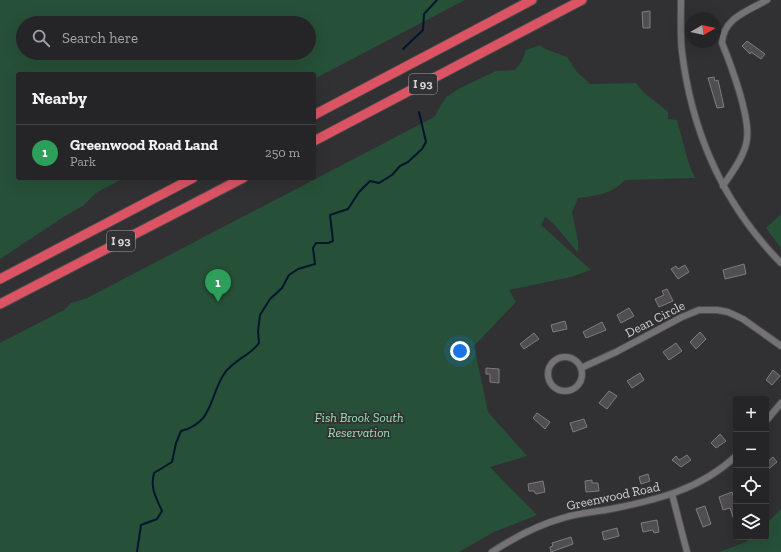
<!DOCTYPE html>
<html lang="en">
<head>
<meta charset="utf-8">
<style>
	body { margin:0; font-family:"Zilla Slab",serif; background:#313032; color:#f1f3f6 }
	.controls { position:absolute; right:12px; bottom:12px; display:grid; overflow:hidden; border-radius:4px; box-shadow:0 4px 16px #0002 }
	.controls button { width:36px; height:36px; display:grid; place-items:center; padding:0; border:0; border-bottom:1px solid #424143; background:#252426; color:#f1f3f6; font:20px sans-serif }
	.compass { position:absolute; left:685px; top:12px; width:36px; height:36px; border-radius:50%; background:#252426; box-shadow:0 4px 16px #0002; rotate:81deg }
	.you { position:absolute; left:460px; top:351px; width:14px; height:14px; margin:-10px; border:3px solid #fff; border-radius:50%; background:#1a73e8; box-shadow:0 0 0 6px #1a73e833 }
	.badge { display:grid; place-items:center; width:26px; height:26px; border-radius:50%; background:#0b8043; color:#fff; font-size:13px; font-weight:700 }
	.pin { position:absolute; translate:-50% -33px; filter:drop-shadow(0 1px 2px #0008) }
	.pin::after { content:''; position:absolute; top:21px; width:14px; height:12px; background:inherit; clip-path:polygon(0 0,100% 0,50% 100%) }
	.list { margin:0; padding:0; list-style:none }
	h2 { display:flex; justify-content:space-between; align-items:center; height:52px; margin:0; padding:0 16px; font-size:17px }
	h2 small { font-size:13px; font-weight:400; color:#a3a4a7 }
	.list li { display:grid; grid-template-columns:26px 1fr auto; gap:12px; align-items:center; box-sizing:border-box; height:56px; padding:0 16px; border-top:1px solid #424143 }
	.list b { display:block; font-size:15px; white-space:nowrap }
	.list p { margin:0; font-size:13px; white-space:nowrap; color:#a3a4a7 }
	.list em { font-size:13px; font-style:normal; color:#a3a4a7 }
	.icon { flex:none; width:22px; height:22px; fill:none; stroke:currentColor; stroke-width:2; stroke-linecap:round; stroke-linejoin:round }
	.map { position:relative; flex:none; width:781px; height:552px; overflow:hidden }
	.search { position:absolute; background:#252426; box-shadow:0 4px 16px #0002; left:16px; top:16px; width:300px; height:44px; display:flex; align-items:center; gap:10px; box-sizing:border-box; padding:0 14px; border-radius:22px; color:#a3a4a7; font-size:15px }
	.panel { position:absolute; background:#252426; box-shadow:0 4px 16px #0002; left:16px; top:72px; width:300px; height:108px; border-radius:4px }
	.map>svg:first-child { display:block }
	.green { fill:#275038; fill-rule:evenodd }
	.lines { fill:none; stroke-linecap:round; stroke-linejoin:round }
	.stream { stroke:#00162b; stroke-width:2 }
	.building { fill:#504e51; stroke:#7e7c7e }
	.minor-casing { stroke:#4d4c4e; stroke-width:8 }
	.highway-casing { stroke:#4d4c4e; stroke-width:11 }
	.minor { stroke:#747275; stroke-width:6 }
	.highway { stroke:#dc5463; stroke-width:9 }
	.labels { text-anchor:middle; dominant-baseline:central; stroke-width:3.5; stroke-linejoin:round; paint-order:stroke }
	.shield { fill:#313032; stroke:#a2a1a3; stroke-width:1 }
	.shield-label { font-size:12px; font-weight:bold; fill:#d2d1d3 }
	.street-label { font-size:13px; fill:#d2d1d3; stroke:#313032 }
	.park-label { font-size:13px; font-style:italic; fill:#99e2b5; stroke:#313032 }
</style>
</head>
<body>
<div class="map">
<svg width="781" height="552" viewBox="0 0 781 552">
	<rect width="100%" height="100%" fill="#313032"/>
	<g class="green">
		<path d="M0,0H465L314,79V74H18V178H124L96,193L83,206L65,216L0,259ZM23,23H309V53H23Z"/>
		<path d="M540,45L545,49L567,57L577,72L590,84L636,83C645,96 656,101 668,112V119L677,120L689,164L695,178L625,180C611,194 597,196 578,198L572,212L578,241V252C568,242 556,224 545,217L541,225L591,270L571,277L509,290L516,302L474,346L488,412L527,456L490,467L537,515L494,532L459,552H0V343L64,310L71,303L87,298L434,117L446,97L460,88L496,71L515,70L522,61L526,50Z"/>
		<polygon points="781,214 781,248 766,228"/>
		<polygon points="781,509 781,552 719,552 746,542 752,537 766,537 766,524"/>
	</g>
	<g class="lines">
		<g class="stream">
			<polyline points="403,49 423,30 424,14 437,0"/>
			<path d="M137,552L141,525L157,519L162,511C156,497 150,489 154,473L172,462L176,443L181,431C214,422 209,397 224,374C233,360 250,356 259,343L258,331L260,315L270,299L282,288L289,275L298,269L315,264L313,248L316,243H328L333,241L330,215L348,209L359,192L370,181L379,183L392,175L400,166L408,162L422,149L426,142L419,112"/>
		</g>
	</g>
	<g class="building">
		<polygon points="650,11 650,28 643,28 642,12"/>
		<polygon points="747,41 765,54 761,59 751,52 750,54 742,46"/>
		<polygon points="714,77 715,81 718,80 724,107 717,108 708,78"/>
		<polygon points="744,264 746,274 725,279 723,270"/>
		<polygon points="685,265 689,272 678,279 671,269 676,266 678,269"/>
		<polygon points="667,289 673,301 659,307 655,299 664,295 662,291"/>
		<polygon points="629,308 634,316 621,323 617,315"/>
		<polygon points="565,321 567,329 553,332 551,325"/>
		<polygon points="602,322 606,330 586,338 583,332"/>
		<polygon points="700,332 706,339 696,349 690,342"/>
		<polygon points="534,333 539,339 524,349 520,344"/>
		<polygon points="676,343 682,351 669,360 663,352"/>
		<polygon points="486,368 499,369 499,383 490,382 490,374 486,374"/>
		<polygon points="773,370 780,376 772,385 766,380"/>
		<polygon points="640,373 644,380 632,388 627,381"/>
		<polygon points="609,391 617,396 607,409 599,403"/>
		<polygon points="537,413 550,422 545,429 533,418"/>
		<polygon points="584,419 587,427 573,432 570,423"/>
		<polygon points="720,434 726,441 716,448 711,443"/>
		<polygon points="687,455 691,460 681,467 672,460 676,456 679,460 681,459"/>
		<polygon points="773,457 777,462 766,471 766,463"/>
		<polygon points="648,474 650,481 641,484 639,477"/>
		<polygon points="592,480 592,483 598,483 599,491 586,492 585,481"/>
		<polygon points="543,481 545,492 536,494 534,491 529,491 528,484"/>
		<polygon points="732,492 733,495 736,494 735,523 730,508 723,510 719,497"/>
		<polygon points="705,506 711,524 703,527 696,509"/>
		<polygon points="657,520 659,532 654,533 653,530 643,532 641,523"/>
		<polygon points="617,528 619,536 604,540 602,532"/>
		<polygon points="571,537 573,544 551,552 550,547 553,546 552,543"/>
	</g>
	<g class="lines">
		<g class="minor-casing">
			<g id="minor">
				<path d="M681,0C681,17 680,35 682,52C692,133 724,205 781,263"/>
				<path d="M723,186C732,172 745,156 747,139C750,116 731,65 722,43C723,18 748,11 767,0"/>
				<circle cx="565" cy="374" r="17"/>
				<polyline points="581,368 616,352 682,317 699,310 717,310 728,312 743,319 781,346"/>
				<polyline points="766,421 781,403"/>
				<polyline points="672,494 687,552"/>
				<path d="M492,552C515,537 537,525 563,518C579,513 595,512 611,509C657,500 701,489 736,456"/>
			</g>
		</g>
		<g class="highway-casing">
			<g id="highway">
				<polyline points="314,115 532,0"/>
				<polyline points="314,141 582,0"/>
				<polyline points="0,279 193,178"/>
				<polyline points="0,304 243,178"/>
			</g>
		</g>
		<use href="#minor" class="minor"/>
		<use href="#highway" class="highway"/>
	</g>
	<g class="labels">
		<g class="shield">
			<rect x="409" y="74" width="28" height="20" rx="3"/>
			<rect x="107" y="231" width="28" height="20" rx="3"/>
		</g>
		<g class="shield-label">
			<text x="423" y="84">I 93</text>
			<text x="121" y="241">I 93</text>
		</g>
		<g class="street-label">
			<text transform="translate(655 319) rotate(-27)">Dean Circle</text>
			<text transform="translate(613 496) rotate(-12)">Greenwood Road</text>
		</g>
		<g class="park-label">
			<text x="359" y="417">Fish Brook South<tspan x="359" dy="15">Reservation</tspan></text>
		</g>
	</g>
</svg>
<div class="controls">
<button>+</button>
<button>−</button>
<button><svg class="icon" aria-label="locate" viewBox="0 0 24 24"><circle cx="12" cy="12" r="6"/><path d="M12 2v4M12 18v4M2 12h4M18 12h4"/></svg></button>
<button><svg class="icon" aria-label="layers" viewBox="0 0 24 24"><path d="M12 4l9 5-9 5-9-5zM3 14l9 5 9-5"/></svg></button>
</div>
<svg class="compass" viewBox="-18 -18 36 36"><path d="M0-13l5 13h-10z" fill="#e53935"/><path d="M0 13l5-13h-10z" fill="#a3a4a7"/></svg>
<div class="you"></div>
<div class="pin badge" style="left:218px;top:302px;background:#2e9e5b">1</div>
<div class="search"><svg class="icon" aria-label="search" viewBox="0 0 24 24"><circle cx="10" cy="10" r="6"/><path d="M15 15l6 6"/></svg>Search here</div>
<section class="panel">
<h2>Nearby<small></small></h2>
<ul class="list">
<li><span class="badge" style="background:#2e9e5b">1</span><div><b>Greenwood Road Land</b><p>Park</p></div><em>250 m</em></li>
</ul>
</section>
</div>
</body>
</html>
